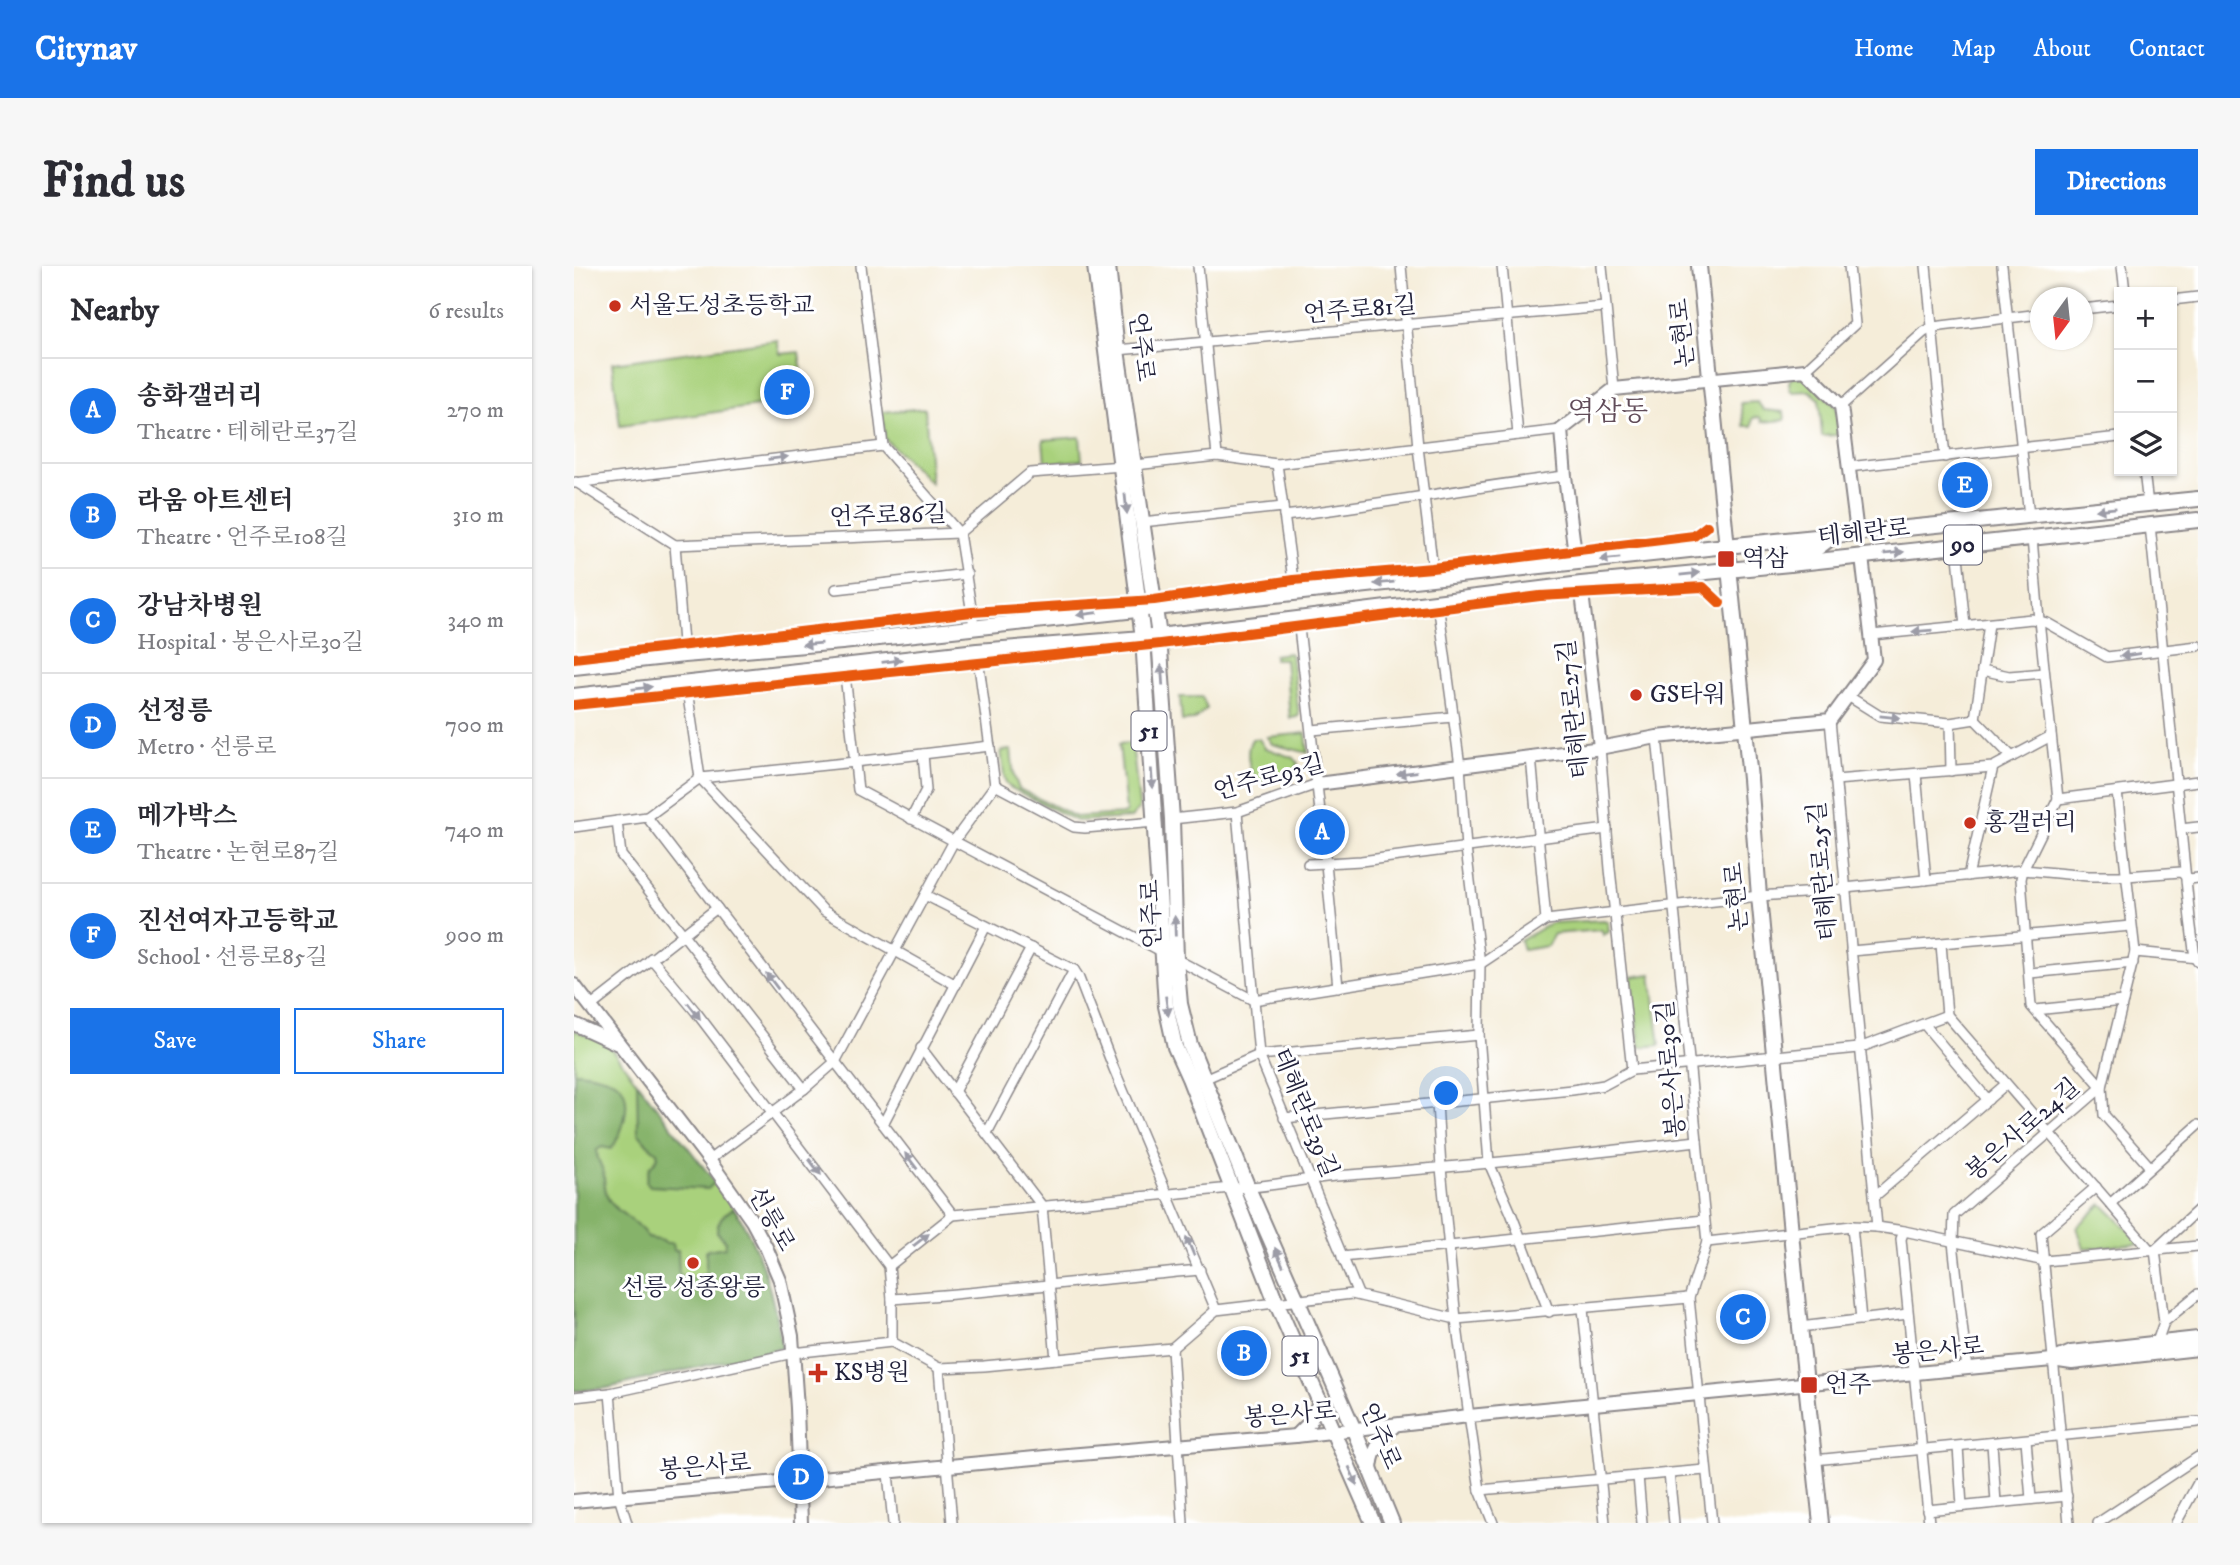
<!DOCTYPE html>
<html lang="en">
<head>
<meta charset="utf-8">
<style>
	body { margin:0; font-family:"IM FELL DW Pica","Noto Serif KR",serif; background:#f7f7f7; color:#2b2b33 }
	.controls { position:absolute; right:21px; top:21px; display:grid; overflow:hidden; border-radius:0px; box-shadow:0 2px 5px #0004 }
	.controls button { width:63px; height:63px; display:grid; place-items:center; padding:0; border:0; border-bottom:2px solid #e1e1e2; background:#fff; color:#2b2b33; font:35px sans-serif }
	.compass { position:absolute; left:1456px; top:21px; width:63px; height:63px; border-radius:50%; background:#fff; box-shadow:0 2px 5px #0004; rotate:195deg }
	.you { position:absolute; left:873px; top:828px; width:24px; height:24px; margin:-18px; border:5px solid #fff; border-radius:50%; background:#1a73e8; box-shadow:0 0 0 10px #1a73e833 }
	.badge { display:grid; place-items:center; width:46px; height:46px; border-radius:50%; background:#1a73e8; color:#fff; font-size:23px; font-weight:700 }
	.pin { position:absolute; translate:-50% -50%; border:4px solid #fff; box-shadow:0 2px 7px #0006 }
	.list { margin:0; padding:0; list-style:none }
	h2 { display:flex; justify-content:space-between; align-items:center; height:91px; margin:0; padding:0 28px; font-size:30px }
	h2 small { font-size:23px; font-weight:400; color:#7c7c81 }
	.list li { display:grid; grid-template-columns:46px 1fr auto; gap:21px; align-items:center; box-sizing:border-box; height:105px; padding:0 28px; border-top:2px solid #e1e1e2 }
	.list b { display:block; font-size:26px; white-space:nowrap }
	.list p { margin:0; font-size:23px; white-space:nowrap; color:#7c7c81 }
	.list em { font-size:23px; font-style:normal; color:#7c7c81 }
	.actions { display:flex; gap:14px; padding:21px 28px }
	.actions a { flex:1; padding:16px 0; border:2px solid #1a73e8; border-radius:0px; text-align:center; font-size:24px; color:#1a73e8 }
	.actions .main { background:#1a73e8; color:#fff }
	.icon { flex:none; width:38px; height:38px; fill:none; stroke:currentColor; stroke-width:2; stroke-linecap:round; stroke-linejoin:round }
	.map { position:relative; flex:none; width:1624px; height:1257px; overflow:hidden; border-radius:0px }
	header { display:flex; align-items:center; gap:42px; box-sizing:border-box; height:98px; padding:0 35px; background:#1a73e8; color:#fff }
	header strong { font-size:33px }
	nav { display:flex; gap:38px; margin-inline-start:auto; font-size:24px }
	.intro { display:flex; align-items:center; justify-content:space-between; box-sizing:border-box; height:168px; padding:0 42px }
	h1 { margin:0; font-size:49px }
	.button { padding:18px 32px; border-radius:0px; background:#1a73e8; color:#fff; font-size:24px; font-weight:700 }
	main { display:flex; gap:42px; padding:0 42px }
	aside { flex:1; background:#fff; border-radius:0px; box-shadow:0 2px 5px #0004 }
	.map>svg:first-child { display:block }
	.green { fill:#a9d17b; stroke:#667a5b; stroke-width:2 }
	.forest { fill:#86b36b; stroke:#546a53; stroke-width:2 }
	.lines { fill:none; stroke-linecap:round; stroke-linejoin:round }
	.street-casing { stroke:#8c888a; stroke-width:12 }
	.secondary-casing { stroke:#8c888a; stroke-width:16 }
	.primary-casing { stroke:#8c888a; stroke-width:18 }
	.street { stroke:#fff; stroke-width:9 }
	.secondary { stroke:#fff; stroke-width:12 }
	.primary { stroke:#fff; stroke-width:14 }
	.cycleway-casing { stroke:#fff; stroke-width:15 }
	.cycleway { stroke:#e8590c; stroke-width:10 }
	.oneway { fill:#9c9ca7 }
	.poi-dot { fill:#c8321e; stroke:#fff; stroke-width:2.5 }
	.labels { text-anchor:middle; dominant-baseline:central; stroke-width:6; stroke-linejoin:round; paint-order:stroke }
	.shield { fill:#fff; stroke:#646476; stroke-width:2 }
	.shield-label { font-size:23px; font-weight:bold; fill:#22223b }
	.poi-label { font-size:24px; fill:#22223b; stroke:#fff; text-anchor:start }
	.street-label { font-size:24px; fill:#22223b; stroke:#fff }
	.quarter-label { font-size:28px; fill:#614c59; stroke:#fff }
</style>
</head>
<body>
<header>
<strong>Citynav</strong>
<nav><a>Home</a><a>Map</a><a>About</a><a>Contact</a></nav>
</header>
<div class="intro"><h1>Find us</h1><a class="button">Directions</a></div>
<main>
<aside>
<h2>Nearby<small>6 results</small></h2>
<ul class="list">
<li><span class="badge">A</span><div><b>송화갤러리</b><p>Theatre · 테헤란로37길</p></div><em>270 m</em></li>
<li><span class="badge">B</span><div><b>라움 아트센터</b><p>Theatre · 언주로108길</p></div><em>310 m</em></li>
<li><span class="badge">C</span><div><b>강남차병원</b><p>Hospital · 봉은사로30길</p></div><em>340 m</em></li>
<li><span class="badge">D</span><div><b>선정릉</b><p>Metro · 선릉로</p></div><em>700 m</em></li>
<li><span class="badge">E</span><div><b>메가박스</b><p>Theatre · 논현로87길</p></div><em>740 m</em></li>
<li><span class="badge">F</span><div><b>진선여자고등학교</b><p>School · 선릉로85길</p></div><em>900 m</em></li>
</ul>
<div class="actions"><a class="main">Save</a><a>Share</a></div>
</aside>
<div class="map">
<svg width="1624" height="1257" viewBox="0 0 1624 1257">
	<rect width="100%" height="100%" fill="#fff"/>
	<filter id="ink" filterUnits="userSpaceOnUse"><feTurbulence type="fractalNoise" baseFrequency=".0143" numOctaves="2"/><feDisplacementMap in="SourceGraphic" scale="14" xChannelSelector="R" yChannelSelector="G"/><feConvolveMatrix kernelMatrix="1 2 1 2 8 2 1 2 1" color-interpolation-filters="sRGB"/></filter>
	<filter id="wash" filterUnits="userSpaceOnUse"><feTurbulence type="fractalNoise" baseFrequency=".00686" numOctaves="4" result="noise"/><feDisplacementMap in="SourceGraphic" scale="28" xChannelSelector="R" yChannelSelector="G"/><feGaussianBlur stdDeviation="1.57" result="paint"/><feColorMatrix in="noise" values="0 0 0 0 0 0 0 0 0 0 0 0 0 0 0 0 0 1.4 0 .05"/><feComposite in="paint" operator="in"/></filter>
	<g filter="url(#wash)">
		<rect width="100%" height="100%" fill="#f5edd9"/>
		<g class="green">
			<polygon points="203,74 206,88 225,86 232,133 46,160 38,97"/>
			<polygon points="1230,110 1262,141 1265,166 1263,169 1248,170 1245,133 1236,125 1219,126 1216,124 1215,116 1218,111"/>
			<polygon points="1183,136 1190,144 1210,146 1211,154 1188,156 1186,151 1179,152 1178,160 1170,160 1167,137"/>
			<polygon points="351,142 357,217 311,173 308,146"/>
			<polygon points="506,171 508,194 471,197 469,174"/>
			<polygon points="715,387 717,388 725,449 723,451 716,452 711,393 700,393 700,389"/>
			<polygon points="606,431 628,431 633,442 620,454 608,455"/>
			<polygon points="732,467 734,487 698,478 693,471"/>
			<path d="M678,473H685L691,482L720,492L724,497L720,509L716,511L675,518V515L682,513C674,502 671,485 678,473Z"/>
			<polygon points="558,477 565,538 565,543 557,552 502,555 437,522 432,517 430,510 427,485 437,484 440,510 445,523 502,551 550,548 552,545 545,478"/>
			<polygon points="1030,654 1034,656 1035,666 1029,669 1028,664 980,668 973,680 949,684 946,675 976,657"/>
			<polygon points="1077,708 1086,779 1066,781 1057,711"/>
			<path d="M0,764L33,777L160,942C188,985 200,1032 208,1082L33,1122L0,1125Z"/>
			<polygon points="1528,938 1568,977 1510,983 1503,961"/>
		</g>
		<g class="forest">
			<path d="M0,806C10,806 40,811 47,820C59,837 48,869 37,883L28,881L23,884C22,894 27,897 29,905C31,916 30,928 37,937C49,951 65,956 74,972L89,975L91,977H99L100,984H104L105,1008C113,1014 124,1014 132,1007V984L151,981L152,975L143,966C144,953 149,948 160,942C188,985 200,1032 208,1082L33,1122L0,1125Z"/>
			<polygon points="63,816 141,916 134,923 76,920 72,915 75,902 84,892 83,886 74,879 64,867"/>
		</g>
	</g>
	<g filter="url(#ink)">
		<g class="lines">
			<g class="street-casing">
				<g id="street">
					<polyline points="287,0 309,180"/>
					<polyline points="624,0 643,190"/>
					<polyline points="827,0 844,181 860,312"/>
					<polyline points="928,0 944,169"/>
					<polyline points="1028,0 1040,123"/>
					<polyline points="1352,0 1371,191"/>
					<polyline points="1428,0 1455,250"/>
					<polyline points="1548,0 1551,26"/>
					<polyline points="1598,34 1624,31"/>
					<polyline points="1508,43 1545,39"/>
					<polyline points="543,84 1031,41"/>
					<polyline points="1231,104 1281,58 1275,0"/>
					<polyline points="1267,140 1350,66 1359,61 1466,48"/>
					<polyline points="309,180 385,267 400,360"/>
					<polyline points="703,198 721,328"/>
					<polyline points="561,199 643,190 703,198 987,164"/>
					<polyline points="1274,201 1545,171"/>
					<polyline points="1570,205 1574,239"/>
					<polyline points="2,216 101,279 110,389"/>
					<polyline points="0,217 309,180"/>
					<path d="M710,250C804,239 897,221 991,210"/>
					<polyline points="568,256 709,241"/>
					<polyline points="1576,259 1616,653 1621,692 1624,696"/>
					<polyline points="1458,272 1465,354 1484,533 1449,604 1447,613 1457,740 1528,821 1530,849 1576,901"/>
					<polyline points="101,279 385,267 456,207 548,200"/>
					<polyline points="1383,280 1391,360"/>
					<polyline points="262,323 393,308"/>
					<polyline points="864,337 886,500 892,582 906,698 905,769 915,897 937,947 975,1046"/>
					<polyline points="724,353 752,598 764,721"/>
					<polyline points="1298,369 1458,353 1473,357 1533,391 1624,380"/>
					<polyline points="270,400 284,524 679,734 906,698 972,654 1185,630 1258,625 1271,622 1449,604 1514,610 1552,610 1607,606 1615,613 1624,612"/>
					<polyline points="1408,404 1435,410 1470,407"/>
					<polyline points="112,417 126,512 250,645 382,719"/>
					<polyline points="1274,430 1306,450 1376,457 1401,453"/>
					<polyline points="1401,453 1415,358"/>
					<polyline points="1401,453 1438,491"/>
					<polyline points="1256,454 1303,961"/>
					<polyline points="1376,457 1377,505"/>
					<polyline points="738,464 879,451"/>
					<polyline points="1083,471 1133,976 1115,1032 1138,1257"/>
					<polyline points="1026,481 1036,603 1058,804"/>
					<polyline points="957,491 972,654"/>
					<polyline points="1342,508 1352,614"/>
					<polyline points="1261,514 1419,501 1477,470"/>
					<polyline points="421,519 500,561 511,562 581,556"/>
					<polyline points="1484,533 1624,515"/>
					<polyline points="663,546 685,789 784,1028"/>
					<polyline points="73,551 379,949"/>
					<polyline points="337,553 352,524 349,488"/>
					<polyline points="598,553 663,546 743,518"/>
					<polyline points="43,555 47,589 230,823"/>
					<polyline points="0,561 73,551 126,512 281,496 416,480"/>
					<polyline points="1607,563 1624,561"/>
					<polyline points="734,598 787,595 1033,563"/>
					<polyline points="1394,610 1419,501"/>
					<polyline points="351,629 500,704 504,710 540,803 642,1044"/>
					<polyline points="1367,678 1373,749 1576,984"/>
					<polyline points="1277,685 1557,660"/>
					<polyline points="1561,686 1624,692"/>
					<polyline points="77,692 122,746 315,1000 318,1033 318,1076"/>
					<polyline points="1456,707 1559,697"/>
					<polyline points="16,741 143,642"/>
					<polyline points="1461,744 1549,735"/>
					<polyline points="1350,758 1414,834"/>
					<polyline points="347,782 468,940 482,1093"/>
					<polyline points="630,813 685,789 905,769"/>
					<polyline points="380,826 457,682"/>
					<polyline points="863,837 867,902 882,1053 895,1150 906,1224 919,1257"/>
					<polyline points="710,852 998,824 1030,819 1058,804 1285,782 1373,749"/>
					<polyline points="309,858 412,660"/>
					<polyline points="413,867 500,704"/>
					<polyline points="135,894 230,823 261,796 380,575 421,519 403,385"/>
					<polyline points="1301,930 1432,818"/>
					<polyline points="1537,937 1624,859"/>
					<polyline points="1278,960 1287,1054"/>
					<polyline points="1330,965 1327,973 1355,1257"/>
					<polyline points="1133,976 1278,960 1303,961 1330,965 1471,995 1624,980"/>
					<polyline points="768,991 1130,954"/>
					<path d="M315,1000L379,949L657,922C692,922 727,913 762,910C883,901 1003,889 1123,875"/>
					<path d="M318,1033C421,1026 523,1013 626,1004"/>
					<polyline points="1009,1043 1031,1257"/>
					<polyline points="1590,1056 1624,1028"/>
					<polyline points="1226,1061 1334,1048"/>
					<polyline points="1583,1076 1590,1056 1581,984 1624,944"/>
					<polyline points="598,1082 609,1257"/>
					<polyline points="365,1102 378,1257"/>
					<polyline points="1393,1103 1379,976 1380,949 1528,821 1561,686 1543,526"/>
					<polyline points="36,1127 45,1231 53,1257"/>
					<polyline points="0,1131 36,1127 219,1087 318,1076 365,1102 410,1100 598,1082 642,1044 778,1028 882,1053 1115,1032"/>
					<polyline points="1452,1174 1457,1233"/>
					<polyline points="1418,1177 1422,1237"/>
					<polyline points="1384,1181 1388,1240"/>
					<polyline points="1240,1194 1624,1156"/>
					<polyline points="314,1207 319,1257"/>
					<polyline points="1095,1207 1100,1257"/>
					<polyline points="1064,1210 1068,1257"/>
					<polyline points="906,1224 1131,1204"/>
					<polyline points="1353,1244 1493,1230"/>
					<polyline points="1495,1257 1467,968 1522,921"/>
					<polyline points="1524,1257 1624,1191"/>
					<polyline points="1602,1257 1624,1217"/>
				</g>
			</g>
			<g class="secondary-casing">
				<g id="secondary">
					<polyline points="1002,296 991,210 987,164 1040,123 1231,104 1267,140 1283,267"/>
					<polyline points="1007,318 1026,481"/>
					<polyline points="743,518 1020,483 1083,471 1256,454 1300,394 1288,291"/>
					<polyline points="0,719 135,894 178,955 192,981 206,1014 218,1070 223,1142 227,1257"/>
					<polyline points="0,758 44,778"/>
					<polyline points="1478,1094 1497,1086 1624,1072"/>
					<polyline points="722,1170 736,1156 746,1134"/>
					<path d="M797,1206C797,1185 806,1174 821,1159"/>
					<polyline points="0,1235 482,1190 722,1170 895,1150 1478,1094 1498,1097 1624,1083"/>
				</g>
			</g>
			<g class="primary-casing">
				<g id="primary">
					<polyline points="521,0 569,372 592,740 601,781 615,812 702,1036 799,1257"/>
					<polyline points="534,0 543,84 585,370 598,553 602,694 606,738 616,779 674,922 780,1164 818,1257"/>
					<polyline points="1125,0 1176,513 1185,630 1226,1061 1247,1257"/>
					<polyline points="1216,298 1215,290 1217,287 1242,283 1258,271"/>
					<polyline points="0,401 110,389 268,376 1152,280 1624,233"/>
					<polyline points="0,430 403,385 569,372 1007,318 1216,298 1624,254"/>
				</g>
			</g>
			<use href="#street" class="street"/>
			<use href="#secondary" class="secondary"/>
			<use href="#primary" class="primary"/>
			<g class="cycleway-casing">
				<g id="cycleway">
					<polyline points="0,392 398,346 580,334 719,314 858,302 1120,270 1133,260"/>
					<polyline points="0,439 586,378 966,330 1129,321 1146,337"/>
				</g>
			</g>
			<use href="#cycleway" class="cycleway"/>
		</g>
		<defs><path id="oneway-solid" d="M-6-.8H1V-3.2L6.5 0L1 3.2V.8H-6Z" transform="scale(1.75)"/></defs>
		<g class="oneway">
			<use href="#oneway-solid" transform="translate(204 192) rotate(-7)"/>
			<use href="#oneway-solid" transform="translate(552 238) rotate(84)"/>
			<use href="#oneway-solid" transform="translate(1532 243) rotate(174)"/>
			<use href="#oneway-solid" transform="translate(1320 287) rotate(-6)"/>
			<use href="#oneway-solid" transform="translate(1036 293) rotate(174)"/>
			<use href="#oneway-solid" transform="translate(1116 308) rotate(-6)"/>
			<use href="#oneway-solid" transform="translate(810 317) rotate(175)"/>
			<use href="#oneway-solid" transform="translate(513 348) rotate(173)"/>
			<use href="#oneway-solid" transform="translate(1348 365) rotate(175)"/>
			<use href="#oneway-solid" transform="translate(238 378) rotate(175)"/>
			<use href="#oneway-solid" transform="translate(1556 389) rotate(171)"/>
			<use href="#oneway-solid" transform="translate(318 395) rotate(-7)"/>
			<use href="#oneway-solid" transform="translate(588 409) rotate(-94)"/>
			<use href="#oneway-solid" transform="translate(68 422) rotate(-7)"/>
			<use href="#oneway-solid" transform="translate(1316 451) rotate(6)"/>
			<use href="#oneway-solid" transform="translate(833 507) rotate(173)"/>
			<use href="#oneway-solid" transform="translate(578 513) rotate(86)"/>
			<use href="#oneway-solid" transform="translate(601 660) rotate(-92)"/>
			<use href="#oneway-solid" transform="translate(198 715) rotate(-127)"/>
			<use href="#oneway-solid" transform="translate(593 740) rotate(82)"/>
			<use href="#oneway-solid" transform="translate(120 745) rotate(52)"/>
			<use href="#oneway-solid" transform="translate(337 895) rotate(-127)"/>
			<use href="#oneway-solid" transform="translate(241 901) rotate(53)"/>
			<use href="#oneway-solid" transform="translate(347 974) rotate(-38)"/>
			<use href="#oneway-solid" transform="translate(616 980) rotate(-113)"/>
			<use href="#oneway-solid" transform="translate(705 991) rotate(-114)"/>
			<use href="#oneway-solid" transform="translate(779 1210) rotate(67)"/>
		</g>
	</g>
	<g class="poi-dot">
		<circle cx="41" cy="40" r="7"/>
		<rect x="1143" y="284" width="18" height="18" rx="3.5"/>
		<circle cx="1062" cy="429" r="7"/>
		<circle cx="1396" cy="557" r="7"/>
		<circle cx="119" cy="997" r="7"/>
		<path d="M240.5 1096.5h7v7h7v7h-7v7h-7v-7h-7v-7h7z"/>
		<rect x="1226" y="1110" width="18" height="18" rx="3.5"/>
	</g>
	<g class="labels">
		<g class="shield">
			<rect x="1370" y="259.5" width="38" height="39" rx="5"/>
			<rect x="557.5" y="445.5" width="35" height="39" rx="5"/>
			<rect x="708.5" y="1070.5" width="35" height="39" rx="5"/>
		</g>
		<g class="shield-label">
			<text x="1389" y="279">90</text>
			<text x="575" y="465">51</text>
			<text x="726" y="1090">51</text>
		</g>
		<g class="poi-label">
			<text x="55" y="40">서울도성초등학교</text>
			<text x="1168" y="293">역삼</text>
			<text x="1076" y="429">GS타워</text>
			<text x="1410" y="557">홍갤러리</text>
			<text x="119" y="1022" text-anchor="middle">선릉 성종왕릉</text>
			<text x="260" y="1107">KS병원</text>
			<text x="1251" y="1119">언주</text>
		</g>
		<g class="street-label">
			<text transform="translate(786 44) rotate(-5)">언주로81길</text>
			<text transform="translate(1109 67) rotate(-96)">논현로</text>
			<text transform="translate(567 81) rotate(83)">언주로</text>
			<text transform="translate(314 250) rotate(-2)">언주로86길</text>
			<text transform="translate(1290 267) rotate(-6)">테헤란로</text>
			<text transform="translate(1000 443) rotate(-96)">테헤란로27길</text>
			<text transform="translate(695 512) rotate(-15)">언주로93길</text>
			<text transform="translate(1249 605) rotate(-95)">테헤란로25길</text>
			<text transform="translate(1163 631) rotate(-95)">논현로</text>
			<text transform="translate(578 648) rotate(-92)">언주로</text>
			<text transform="translate(1097 803) rotate(-95)">봉은사로30길</text>
			<text transform="translate(731 847) rotate(68)">테헤란로39길</text>
			<text transform="translate(1449 864) rotate(-41)">봉은사로24길</text>
			<text transform="translate(197 953) rotate(61)">선릉로</text>
			<text transform="translate(1364 1085) rotate(-6)">봉은사로</text>
			<text transform="translate(716 1149) rotate(-5)">봉은사로</text>
			<text transform="translate(806 1170) rotate(67)">언주로</text>
			<text transform="translate(131 1201) rotate(-5)">봉은사로</text>
		</g>
		<g class="quarter-label">
			<text x="1034" y="145">역삼동</text>
		</g>
	</g>
</svg>
<div class="controls">
<button>+</button>
<button>−</button>
<button><svg class="icon" aria-label="layers" viewBox="0 0 24 24"><path d="M12 4l9 5-9 5-9-5zM3 14l9 5 9-5"/></svg></button>
</div>
<svg class="compass" viewBox="-18 -18 36 36"><path d="M0-13l5 13h-10z" fill="#e53935"/><path d="M0 13l5-13h-10z" fill="#7c7c81"/></svg>
<div class="you"></div>
<div class="pin badge" style="left:748px;top:566px">A</div>
<div class="pin badge" style="left:670px;top:1087px">B</div>
<div class="pin badge" style="left:1169px;top:1051px">C</div>
<div class="pin badge" style="left:227px;top:1211px">D</div>
<div class="pin badge" style="left:1391px;top:219px">E</div>
<div class="pin badge" style="left:213px;top:126px">F</div>
</div>
</main>
</body>
</html>
